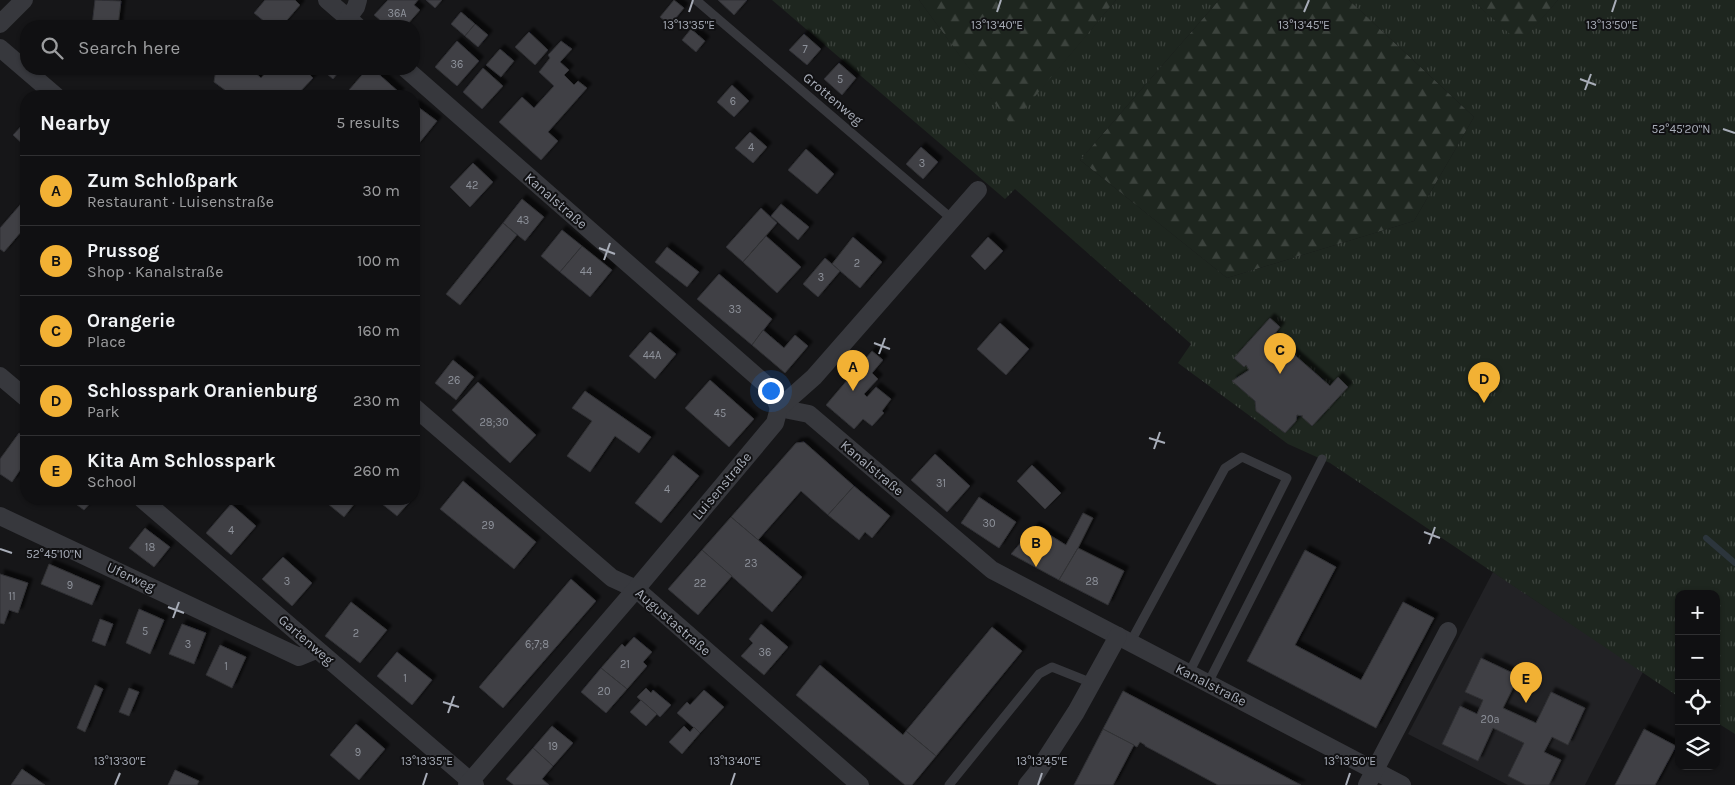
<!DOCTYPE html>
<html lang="en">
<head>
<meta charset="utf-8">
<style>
	body { margin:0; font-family:Karla,sans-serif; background:#19191b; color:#f1f3f6 }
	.controls { position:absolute; right:15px; bottom:15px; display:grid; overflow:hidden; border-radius:10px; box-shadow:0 1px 4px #0004 }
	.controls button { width:45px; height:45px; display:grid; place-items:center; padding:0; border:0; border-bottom:1px solid #303032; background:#101012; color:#f1f3f6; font:25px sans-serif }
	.you { position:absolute; left:770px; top:390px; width:18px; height:18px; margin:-12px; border:4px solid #fff; border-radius:50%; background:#1a73e8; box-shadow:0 0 0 8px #1a73e833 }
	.badge { display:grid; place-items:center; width:32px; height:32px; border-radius:50%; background:#f2b134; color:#111; font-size:16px; font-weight:700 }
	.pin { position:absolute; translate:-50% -41px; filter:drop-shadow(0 1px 2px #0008) }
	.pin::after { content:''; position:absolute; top:26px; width:18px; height:15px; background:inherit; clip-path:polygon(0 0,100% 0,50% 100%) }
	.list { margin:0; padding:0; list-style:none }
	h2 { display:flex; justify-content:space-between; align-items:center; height:65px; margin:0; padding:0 20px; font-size:21px }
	h2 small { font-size:16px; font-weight:400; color:#9c9d9f }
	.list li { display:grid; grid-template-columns:32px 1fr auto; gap:15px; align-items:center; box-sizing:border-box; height:70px; padding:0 20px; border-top:1px solid #303032 }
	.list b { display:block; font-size:19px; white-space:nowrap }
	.list p { margin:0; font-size:16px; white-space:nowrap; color:#9c9d9f }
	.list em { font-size:16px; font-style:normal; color:#9c9d9f }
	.icon { flex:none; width:28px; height:28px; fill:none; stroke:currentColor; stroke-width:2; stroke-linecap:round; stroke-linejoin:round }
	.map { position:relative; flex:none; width:1735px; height:785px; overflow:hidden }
	.search { position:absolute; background:#101012; box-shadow:0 1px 4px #0004; left:20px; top:20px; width:400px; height:55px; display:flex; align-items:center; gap:12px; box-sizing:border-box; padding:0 18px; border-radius:20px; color:#9c9d9f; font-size:19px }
	.panel { position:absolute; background:#101012; box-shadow:0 1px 4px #0004; left:20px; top:90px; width:400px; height:415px; border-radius:20px }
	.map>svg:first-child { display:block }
	.built { fill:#222225 }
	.forest { fill:url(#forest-firs) }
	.park { fill:url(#park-tufts) }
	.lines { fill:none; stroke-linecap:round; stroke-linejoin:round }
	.stream { stroke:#2c353c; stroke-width:6 }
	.building { fill:#404145; stroke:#303034; filter:url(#shadow) }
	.service { stroke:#37383d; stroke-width:9 }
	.minor { stroke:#37383d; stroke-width:18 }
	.ticks { fill:none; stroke:#a8adb8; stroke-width:2 }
	.labels { text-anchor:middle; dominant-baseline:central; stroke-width:4; stroke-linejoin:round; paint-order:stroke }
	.number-label { font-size:11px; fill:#8e929b }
	.street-label { font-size:14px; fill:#a8adb8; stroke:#111113 }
	.ticks-label { font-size:12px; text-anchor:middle; fill:#a8adb8; stroke:#111113; stroke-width:4; stroke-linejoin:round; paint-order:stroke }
</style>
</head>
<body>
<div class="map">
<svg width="1735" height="785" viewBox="0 0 1735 785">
	<defs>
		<pattern id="forest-firs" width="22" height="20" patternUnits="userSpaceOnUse" patternTransform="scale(1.25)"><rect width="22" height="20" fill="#1e261f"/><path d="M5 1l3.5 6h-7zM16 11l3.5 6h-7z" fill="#3c433d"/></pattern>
		<pattern id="park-tufts" width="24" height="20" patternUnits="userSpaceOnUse" patternTransform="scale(1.25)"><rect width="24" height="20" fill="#1e261f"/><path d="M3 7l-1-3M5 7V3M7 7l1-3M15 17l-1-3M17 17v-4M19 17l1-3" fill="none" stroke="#3c433d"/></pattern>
		<filter id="shadow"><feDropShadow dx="4.5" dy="-4.5" stdDeviation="1" flood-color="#0009"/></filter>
	</defs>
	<rect width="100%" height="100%" fill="#161618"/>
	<polygon class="built" points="1493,572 1643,672 1585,785 1508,785 1408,734"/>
	<g class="forest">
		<polygon points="919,0 1116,0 1011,126"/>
		<polygon points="1219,0 1349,0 1474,117 1414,221 1227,278 1080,160"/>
		<polygon points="1472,0 1558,0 1520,44"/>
	</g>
	<polygon class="park" points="772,0 919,0 1011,125 1116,0 1219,0 1080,160 1227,278 1414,221 1474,117 1349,0 1472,0 1520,43 1558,0 1735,0 1735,734 1716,722 1716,594 1679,594 1679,697 1330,463 1288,444 1178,363 1191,344 1015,189 1005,199"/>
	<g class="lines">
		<polyline class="stream" points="1706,538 1735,563"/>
	</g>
	<g class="building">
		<polygon points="95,0 121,1 118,26 92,26"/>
		<polygon points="265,0 295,0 300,5 282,26 270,26 254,13"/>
		<polygon points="388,0 418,0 414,5 420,10 406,26 387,26 374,15"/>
		<polygon points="426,0 442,0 435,8"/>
		<polygon points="674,0 684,8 670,25 660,17"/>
		<polygon points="718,0 747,0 734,15"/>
		<polygon points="461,12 475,24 465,36 451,24"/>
		<polygon points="475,24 488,35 478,47 465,36"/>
		<polygon points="691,29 705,41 696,52 682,40"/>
		<polygon points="529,32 548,50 535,65 515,47"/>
		<polygon points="804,34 821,49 807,65 789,50"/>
		<polygon points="457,41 479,61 457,86 435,67"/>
		<polygon points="561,41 572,49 560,62 569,70 564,75 574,85 578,81 587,88 548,132 558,141 541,160 499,122 522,97 534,108 554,86 539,72 550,58 548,55"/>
		<polygon points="500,49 514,61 501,77 486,65"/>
		<polygon points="839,63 856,78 842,95 824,79"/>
		<polygon points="483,68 503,86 482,109 463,92"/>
		<polygon points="216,69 251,69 261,78 269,69 304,69 313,78 296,96 233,96 214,82"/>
		<polygon points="321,69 341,69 333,79"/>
		<polygon points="367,69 373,69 400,93 397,96 356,96 349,90"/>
		<polygon points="732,85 749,101 734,117 717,102"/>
		<polygon points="414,104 437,121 416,147 414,145"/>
		<polygon points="26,121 26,147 13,135"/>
		<polygon points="750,132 767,147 753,163 735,148"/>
		<polygon points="921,147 938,162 923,179 906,164"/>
		<polygon points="806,149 834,174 817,194 788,170"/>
		<polygon points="473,163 493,182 470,207 450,187"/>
		<polygon points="26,198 26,226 4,252 0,249 0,228"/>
		<polygon points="522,199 544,217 525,241 503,223"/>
		<polygon points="781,204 809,227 798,240 771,216"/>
		<polygon points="761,208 777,223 743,262 726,247"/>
		<polygon points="503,223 517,235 460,305 446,294"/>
		<polygon points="562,230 582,246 560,272 541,256"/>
		<polygon points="766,236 801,267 777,293 743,262"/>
		<polygon points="853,237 882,262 860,288 832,264"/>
		<polygon points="988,237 1003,251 985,270 971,256"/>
		<polygon points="582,246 612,270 590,297 560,272"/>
		<polygon points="667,247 699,272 687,287 655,262"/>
		<polygon points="825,258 840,271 818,297 803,284"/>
		<polygon points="719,274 772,319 752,345 697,299"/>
		<polygon points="1270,318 1280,327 1273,336 1330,386 1338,377 1348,387 1312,426 1302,417 1303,416 1297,415 1296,421 1285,433 1256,411 1255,401 1232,381 1249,370 1246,365 1244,367 1234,358"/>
		<polygon points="1000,323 1029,349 1006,375 977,349"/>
		<polygon points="763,330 784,348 795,335 808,346 785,373 752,345"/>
		<polygon points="650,332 676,354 655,379 629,356"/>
		<polygon points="872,351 883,360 872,373 878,379 864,394 867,397 876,387 891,399 882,411 884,413 872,426 863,419 854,429 826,405"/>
		<polygon points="453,360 474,377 456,400 435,383"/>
		<polygon points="710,380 754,419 729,447 685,408"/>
		<polygon points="478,382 536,435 510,463 452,410"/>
		<polygon points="585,391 651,437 639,453 615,436 590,472 567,456 592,421 572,408"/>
		<polygon points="19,433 26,438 26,461 12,482 0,474 0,459"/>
		<polygon points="804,442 854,486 828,515 801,491 758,540 731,517 796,443"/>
		<polygon points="935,454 970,486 947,512 911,480"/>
		<polygon points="673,455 699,476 661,523 635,503"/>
		<polygon points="1032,465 1061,493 1045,509 1017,481"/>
		<polygon points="463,481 536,542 514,569 440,509"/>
		<polygon points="854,486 890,516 872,538 865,532 859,540 828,515"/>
		<polygon points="979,497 1016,522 999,548 961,523"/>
		<polygon points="69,499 94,499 84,510"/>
		<polygon points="322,499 358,499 344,517"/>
		<polygon points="376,499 412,499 397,516"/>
		<polygon points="231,504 256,526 231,555 206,533"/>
		<polygon points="1083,513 1093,518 1078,548 1059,580 1011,554 1035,526 1066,545"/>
		<polygon points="731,517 802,577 772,612 702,550"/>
		<polygon points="145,528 170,547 154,567 129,548"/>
		<polygon points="1078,548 1124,571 1108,605 1059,580"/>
		<polygon points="702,550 732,576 698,615 668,589"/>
		<polygon points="1305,550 1336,567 1295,645 1361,680 1403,602 1434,618 1376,728 1247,661"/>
		<polygon points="283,557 312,583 292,606 262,579"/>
		<polygon points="49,564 100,586 92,605 41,584"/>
		<polygon points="0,574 28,583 18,613 9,610 4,624 0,623"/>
		<polygon points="571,579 596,601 503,708 479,687"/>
		<polygon points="351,602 387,630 360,663 325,636"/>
		<polygon points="139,609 164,620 150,654 126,643"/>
		<polygon points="100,619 113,624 105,646 92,641"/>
		<polygon points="182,624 206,633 194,664 169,654"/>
		<polygon points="761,624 788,647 764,675 741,656 753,643 749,639"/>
		<polygon points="992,627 1022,651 936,756 906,731"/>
		<polygon points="634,637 652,652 643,662 647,666 627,689 601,668 622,644 625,647"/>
		<polygon points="220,645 246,657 232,688 206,675"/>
		<polygon points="397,652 432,680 412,705 377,676"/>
		<polygon points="1481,658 1519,676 1503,708 1536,723 1551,692 1585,708 1568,745 1552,737 1544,752 1561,760 1549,785 1526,785 1508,776 1524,743 1493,728 1478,761 1442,744 1460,706 1477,714 1483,700 1465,692"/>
		<polygon points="820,665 903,735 906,731 936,756 912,785 905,785 796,695"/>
		<polygon points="601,668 627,689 606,713 581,692"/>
		<polygon points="95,685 103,689 85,732 77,728"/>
		<polygon points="129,688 139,692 129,716 119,712"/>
		<polygon points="646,688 651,693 653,690 671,705 660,717 637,697"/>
		<polygon points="704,690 724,707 700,733 677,713 687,702 690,705"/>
		<polygon points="1123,691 1301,785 1218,785 1145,746 1145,745 1140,742 1137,747 1103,729"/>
		<polygon points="641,700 657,714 646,726 630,712"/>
		<polygon points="356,724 385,749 359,780 330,755"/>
		<polygon points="552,726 573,743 553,766 533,748"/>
		<polygon points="684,726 690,732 694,727 700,733 682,754 669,742"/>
		<polygon points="1103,729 1134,745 1113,785 1074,785"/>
		<polygon points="1644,729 1676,746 1655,785 1615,785"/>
		<polygon points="533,748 553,766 542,779 549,785 514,785 506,779"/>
		<polygon points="22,769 45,785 11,785"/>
		<polygon points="175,770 199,781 197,785 168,785"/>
	</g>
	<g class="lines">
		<g class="service">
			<polyline points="696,0 952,219"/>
			<polyline points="1130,643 1225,468 1242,457 1287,478 1189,673"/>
			<polyline points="1208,683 1322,459"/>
			<polyline points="949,785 1039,674 1052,667 1092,683"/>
		</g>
		<g class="minor">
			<polyline points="327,0 357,26"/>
			<polyline points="348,18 356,7 358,0"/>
			<polyline points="0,24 24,0"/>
			<polyline points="0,48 56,96"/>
			<polyline points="406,69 771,389 779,408"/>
			<polyline points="0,376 26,398"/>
			<polyline points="414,407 612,578 636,589 860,785"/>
			<polyline points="779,408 809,414 992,570 1402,785"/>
			<polyline points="142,499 475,785"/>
			<polyline points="0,516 299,657 316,650"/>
			<polyline points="467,785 636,589 775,423 779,408 814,377 978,190"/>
			<polyline points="1027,785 1036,774 1076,712 1118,636"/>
			<polyline points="1367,785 1448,631"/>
		</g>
	</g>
	<path class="ticks" d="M689,12L693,0M997,12L1001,0M1304,12L1309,0M1612,12L1616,0M1580,79L1596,85M1585,90L1591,74M1723,129L1735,133M599,248L615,254M604,260L610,243M874,343L890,349M879,354L885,338M1149,438L1165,443M1154,449L1160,432M1424,532L1440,538M1429,544L1435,527M0,549L12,553M168,607L184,613M173,618L179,602M443,702L459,707M448,713L454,696M115,785L120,773M423,785L427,773M731,785L735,773M1038,785L1042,773M1346,785L1350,773"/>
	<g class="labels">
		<g class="number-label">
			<text x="397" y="13">36A</text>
			<text x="805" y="49">7</text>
			<text x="457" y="64">36</text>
			<text x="840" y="79">5</text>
			<text x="733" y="101">6</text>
			<text x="751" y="147">4</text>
			<text x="922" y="163">3</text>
			<text x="472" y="185">42</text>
			<text x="523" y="220">43</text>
			<text x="857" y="263">2</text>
			<text x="586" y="271">44</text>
			<text x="821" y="277">3</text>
			<text x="735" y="309">33</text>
			<text x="652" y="355">44A</text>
			<text x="454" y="380">26</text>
			<text x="720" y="413">45</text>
			<text x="494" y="422">28;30</text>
			<text x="941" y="483">31</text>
			<text x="667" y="489">4</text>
			<text x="989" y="523">30</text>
			<text x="488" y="525">29</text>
			<text x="231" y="530">4</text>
			<text x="150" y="547">18</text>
			<text x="751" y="563">23</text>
			<text x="287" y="581">3</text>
			<text x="1092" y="581">28</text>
			<text x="700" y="583">22</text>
			<text x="70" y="585">9</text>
			<text x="12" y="596">11</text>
			<text x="145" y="631">5</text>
			<text x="356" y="633">2</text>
			<text x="188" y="644">3</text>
			<text x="537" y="644">6;7;8</text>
			<text x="765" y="652">36</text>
			<text x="625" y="664">21</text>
			<text x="226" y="666">1</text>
			<text x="405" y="678">1</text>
			<text x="604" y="691">20</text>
			<text x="1490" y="719">20a</text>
			<text x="553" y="746">19</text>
			<text x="358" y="752">9</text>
		</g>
		<g class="street-label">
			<text transform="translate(833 99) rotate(40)">Grottenweg</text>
			<text transform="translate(556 201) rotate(41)">Kanalstraße</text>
			<text transform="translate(872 468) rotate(40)">Kanalstraße</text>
			<text transform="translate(722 486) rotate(-50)">Luisenstraße</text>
			<text transform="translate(131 577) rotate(25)">Uferweg</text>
			<text transform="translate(673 622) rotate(41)">Augustastraße</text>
			<text transform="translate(306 640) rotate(41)">Gartenweg</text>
			<text transform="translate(1211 685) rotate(27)">Kanalstraße</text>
		</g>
	</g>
	<g class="ticks-label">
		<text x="689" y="29">13°13'35"E</text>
		<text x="997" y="29">13°13'40"E</text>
		<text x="1304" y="29">13°13'45"E</text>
		<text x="1612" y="29">13°13'50"E</text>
		<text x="1681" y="133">52°45'20"N</text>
		<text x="54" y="558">52°45'10"N</text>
		<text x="120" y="765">13°13'30"E</text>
		<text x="427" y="765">13°13'35"E</text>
		<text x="735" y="765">13°13'40"E</text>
		<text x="1042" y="765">13°13'45"E</text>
		<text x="1350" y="765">13°13'50"E</text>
	</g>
</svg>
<div class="controls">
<button>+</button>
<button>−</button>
<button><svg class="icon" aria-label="locate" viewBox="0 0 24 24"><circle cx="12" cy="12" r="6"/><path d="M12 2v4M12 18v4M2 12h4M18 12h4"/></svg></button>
<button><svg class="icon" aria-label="layers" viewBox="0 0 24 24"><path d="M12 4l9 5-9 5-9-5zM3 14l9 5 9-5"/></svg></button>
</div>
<div class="you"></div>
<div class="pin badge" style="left:853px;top:391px">A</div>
<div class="pin badge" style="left:1036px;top:567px">B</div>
<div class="pin badge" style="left:1280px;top:374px">C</div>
<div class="pin badge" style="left:1484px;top:403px">D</div>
<div class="pin badge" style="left:1526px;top:703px">E</div>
<div class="search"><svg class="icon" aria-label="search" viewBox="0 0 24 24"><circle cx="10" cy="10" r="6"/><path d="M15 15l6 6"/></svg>Search here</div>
<section class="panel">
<h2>Nearby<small>5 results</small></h2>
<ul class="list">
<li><span class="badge">A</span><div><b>Zum Schloßpark</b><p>Restaurant · Luisenstraße</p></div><em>30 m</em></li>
<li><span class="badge">B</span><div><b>Prussog</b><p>Shop · Kanalstraße</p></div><em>100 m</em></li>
<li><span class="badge">C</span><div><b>Orangerie</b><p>Place</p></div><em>160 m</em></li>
<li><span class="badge">D</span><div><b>Schlosspark Oranienburg</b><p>Park</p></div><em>230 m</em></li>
<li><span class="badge">E</span><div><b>Kita Am Schlosspark</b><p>School</p></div><em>260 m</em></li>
</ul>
</section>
</div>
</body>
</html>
